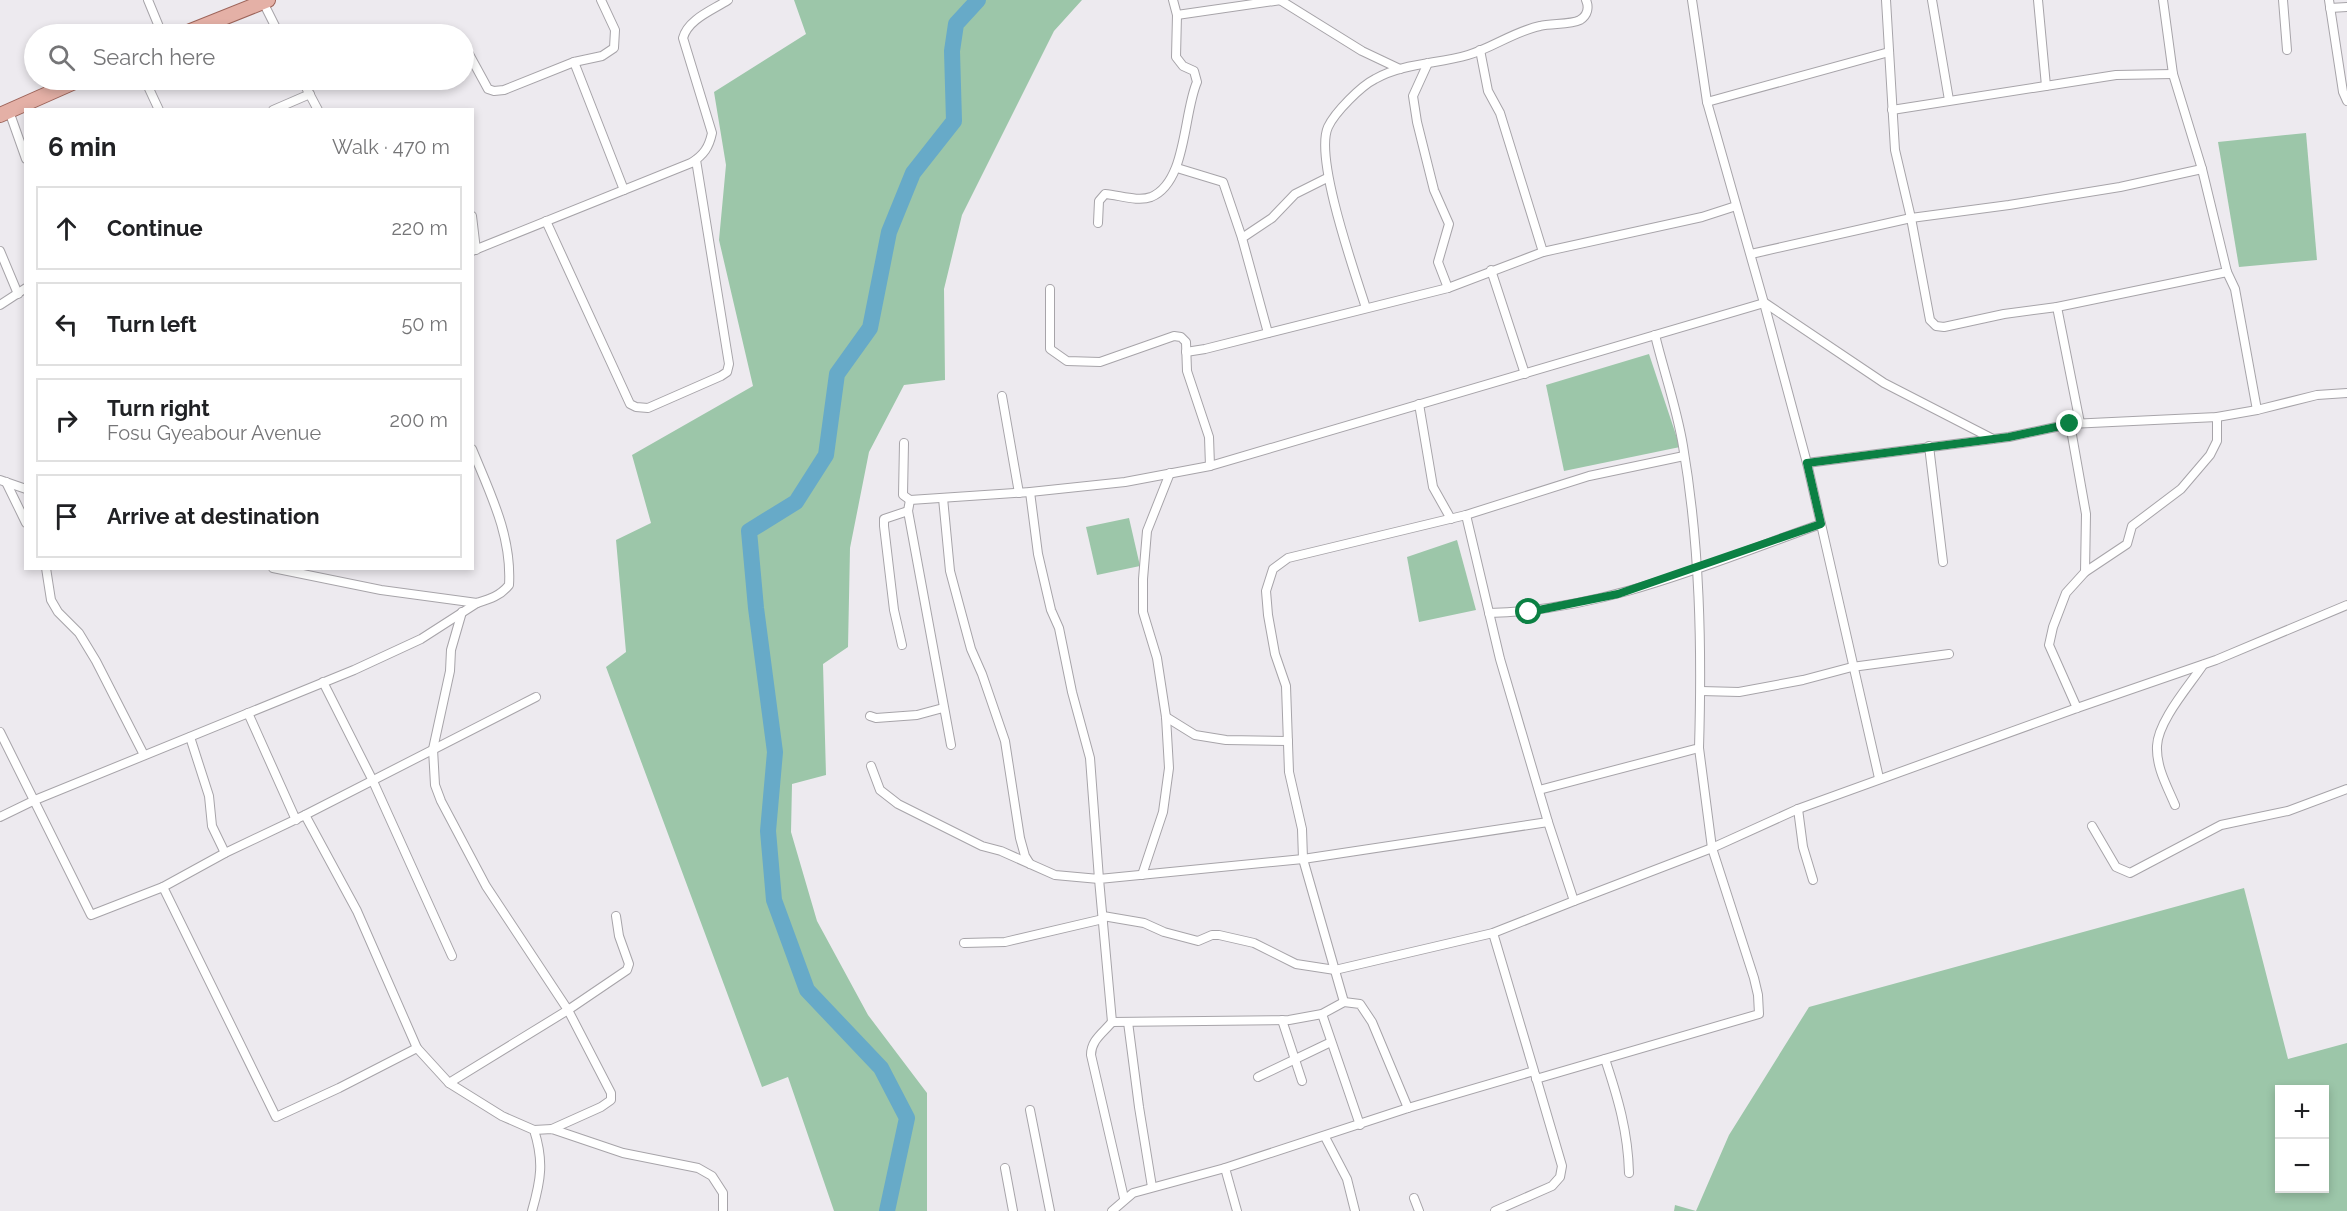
<!DOCTYPE html>
<html lang="en">
<head>
<meta charset="utf-8">
<style>
	body { margin:0; font-family:Raleway,sans-serif; background:#f6f6f6; color:#202124 }
	.controls { position:absolute; right:18px; bottom:18px; display:grid; overflow:hidden; border-radius:0px; box-shadow:0 3px 9px #0003 }
	.controls button { width:54px; height:54px; display:grid; place-items:center; padding:0; border:0; border-bottom:2px solid #e0e0e0; background:#fff; color:#202124; font:30px sans-serif }
	.stop { position:absolute; width:18px; height:18px; margin:-14px; border:4px solid #0b8043; border-radius:50%; background:#fff }
	.stop.end { background:#0b8043; border-color:#fff; box-shadow:0 2px 6px #0008 }
	.list { margin:0; padding:0; list-style:none }
	h2 { display:flex; justify-content:space-between; align-items:center; height:78px; margin:0; padding:0 24px; font-size:26px }
	h2 small { font-size:20px; font-weight:400; color:#757577 }
	.list li { display:grid; grid-template-columns:39px 1fr auto; gap:18px; align-items:center; box-sizing:border-box; height:84px; margin:0 12px 12px; padding:0 12px; border:2px solid #e0e0e0; border-radius:0px }
	.list b { display:block; font-size:22px; white-space:nowrap }
	.list p { margin:0; font-size:20px; white-space:nowrap; color:#757577 }
	.list em { font-size:20px; font-style:normal; color:#757577 }
	.icon { flex:none; width:33px; height:33px; fill:none; stroke:currentColor; stroke-width:2; stroke-linecap:round; stroke-linejoin:round }
	.map { position:relative; flex:none; width:2347px; height:1211px; overflow:hidden }
	.search { position:absolute; background:#fff; box-shadow:0 3px 9px #0003; left:24px; top:24px; width:450px; height:66px; display:flex; align-items:center; gap:15px; box-sizing:border-box; padding:0 21px; border-radius:33px; color:#757577; font-size:22px }
	.panel { position:absolute; background:#fff; box-shadow:0 3px 9px #0003; left:24px; top:108px; width:450px; height:462px; border-radius:0px }
	.map>svg:first-child { display:block }
	.green { fill:#9cc6a9; fill-rule:evenodd }
	.lines { fill:none; stroke-linecap:round; stroke-linejoin:round }
	.river { stroke:#67aac8; stroke-width:16 }
	.street-casing { stroke:#a7a4a9; stroke-width:10 }
	.primary-casing { stroke:#9d645a; stroke-width:16 }
	.street { stroke:#fff; stroke-width:8 }
	.primary { stroke:#e4b0a6; stroke-width:14 }
	.route { stroke:#0b8043; stroke-width:8 }
</style>
</head>
<body>
<div class="map">
<svg width="2347" height="1211" viewBox="0 0 2347 1211">
	<rect width="100%" height="100%" fill="#edeaef"/>
	<g class="green">
		<polygon points="794,0 1082,0 1054,31 962,215 944,289 945,380 904,385 869,452 850,548 848,647 823,664 826,775 792,784 791,832 817,921 868,1015 927,1093 927,1211 834,1211 788,1077 762,1087 606,667 626,652 616,540 651,523 632,455 753,386 719,240 726,165 714,92 806,34"/>
		<polygon points="2306,133 2317,260 2239,267 2218,142"/>
		<polygon points="1649,354 1680,447 1564,471 1546,385"/>
		<polygon points="1129,518 1140,566 1097,575 1086,527"/>
		<polygon points="1457,540 1476,610 1419,622 1407,557"/>
		<path d="M2244,888L2288,1059L2347,1043V1211H1674L1675,1205L1696,1211L1729,1135L1809,1007ZM2280,1090H2324V1188H2280Z"/>
	</g>
	<g class="lines">
		<polyline class="river" points="887,1211 907,1118 881,1068 807,990 774,900 768,831 775,752 756,608 749,531 796,502 826,455 837,374 870,328 889,232 913,173 954,121 952,51 956,24 978,0"/>
		<g class="street-casing">
			<g id="street">
				<polyline points="148,0 162,34"/>
				<polyline points="1280,0 1362,51 1400,69"/>
				<polyline points="1886,0 1895,150 1911,218 1930,320 1936,326 1944,327 2004,314 2057,307 2227,272 2202,169"/>
				<polyline points="1932,0 1949,100"/>
				<polyline points="2038,0 2046,86"/>
				<polyline points="2283,0 2287,50"/>
				<polyline points="2329,0 2343,92 2347,101"/>
				<polyline points="263,2 279,34"/>
				<polyline points="2330,8 2347,7"/>
				<polyline points="1177,15 1281,0"/>
				<polyline points="464,45 488,89 494,91 504,90 574,62 602,56 614,48 615,30 601,0"/>
				<polyline points="1480,50 1488,91 1500,113 1543,252"/>
				<polyline points="574,62 624,190"/>
				<polyline points="1428,63 1413,96 1417,122 1434,190 1449,224 1438,262 1448,288"/>
				<polyline points="145,80 159,110"/>
				<polyline points="302,80 318,110"/>
				<polyline points="1707,102 1889,52"/>
				<polyline points="273,110 310,94"/>
				<polyline points="1892,110 2116,75 2173,74"/>
				<polyline points="9,111 26,159"/>
				<polyline points="1177,168 1223,182 1242,238"/>
				<polyline points="472,216 476,250"/>
				<polyline points="546,221 630,404 636,407 648,408 721,376 727,372 729,364 696,160"/>
				<path d="M1098,223L1099,201L1105,194C1119,195 1138,202 1151,197C1187,182 1183,114 1197,82L1194,71L1183,66L1176,57L1177,15L1173,0"/>
				<polyline points="0,251 18,294"/>
				<path d="M472,251L691,163C704,155 709,147 712,133L683,38C688,19 713,10 728,0"/>
				<polyline points="1751,254 1911,218 2009,205 2120,187 2202,169 2173,74 2163,0"/>
				<polyline points="1491,270 1525,374"/>
				<polyline points="2227,272 2235,289 2257,410"/>
				<polyline points="1050,289 1050,349 1067,361 1100,362 1174,336 1181,337 1186,342 1187,371 1209,437 1210,466"/>
				<polyline points="1765,303 1884,383 1993,439"/>
				<polyline points="0,305 26,288"/>
				<polyline points="2057,307 2080,423"/>
				<path d="M1366,308C1355,273 1314,158 1328,127C1335,112 1361,86 1375,79C1403,63 1438,64 1468,55C1492,48 1515,31 1540,26C1551,23 1570,25 1580,20C1588,15 1589,7 1586,0"/>
				<polyline points="1268,333 1242,238 1272,218 1295,194 1327,178"/>
				<polyline points="1186,352 1205,349 1448,288 1543,252 1702,217 1736,206"/>
				<polyline points="1002,396 1019,493"/>
				<polyline points="1419,404 1433,487 1451,519"/>
				<polyline points="2070,424 2086,514 2085,572 2066,593 2053,627 2049,645 2077,708"/>
				<polyline points="904,443 903,495 910,500 1030,492 1125,482 1210,466 1764,303 1707,102 1692,0"/>
				<polyline points="1929,446 1943,562"/>
				<polyline points="1807,463 2009,437 2070,424 2217,417 2257,410 2317,395 2347,393"/>
				<polyline points="0,480 26,489"/>
				<polyline points="6,482 26,523"/>
				<polyline points="943,498 950,571 971,649 982,674 1005,741 1020,838 1025,856 1030,864"/>
				<polyline points="910,500 908,511 951,745"/>
				<polyline points="1466,515 1500,659 1548,822 1574,901 1712,848 1798,809 2077,708 2216,660 2347,605"/>
				<polyline points="1821,524 1879,778"/>
				<polyline points="46,568 51,600 58,612 79,633 96,661 144,755"/>
				<path d="M273,568L381,590L477,603C490,599 500,596 509,585C512,536 490,493 472,449"/>
				<polyline points="2085,572 2127,544 2132,526 2181,489 2210,455 2217,441 2217,417"/>
				<polyline points="462,612 451,650 450,671 433,749 435,785 441,801 486,886 568,1010 611,1093 611,1100 601,1107 552,1129"/>
				<path d="M1489,613C1604,611 1714,562 1821,524L1807,463L1764,303"/>
				<polyline points="902,645 894,610 884,526 884,519 908,511"/>
				<polyline points="323,682 372,779 452,956"/>
				<polyline points="1701,691 1739,692 1803,680 1852,667 1949,654"/>
				<polyline points="248,713 296,820"/>
				<polyline points="870,716 876,718 917,715 943,708"/>
				<polyline points="1166,717 1195,735 1226,740 1288,741"/>
				<path d="M0,732L91,915L163,887L276,1117L339,1088L417,1048L449,1083L502,1116L534,1130C544,1161 541,1180 532,1211"/>
				<polyline points="190,737 209,796 212,826 225,853"/>
				<polyline points="871,766 880,790 898,804 982,846 1001,851 1055,875 1099,879 1090,758 1072,692 1059,628 1051,610 1038,554 1030,492"/>
				<path d="M1539,790L1699,748C1702,647 1700,546 1683,446C1677,409 1664,372 1655,335"/>
				<path d="M2175,805C2167,786 2156,767 2157,746C2158,721 2189,686 2203,665"/>
				<polyline points="1798,809 1803,847 1813,880"/>
				<polyline points="305,815 536,697"/>
				<polyline points="0,817 35,800 354,670 421,639 477,603"/>
				<polyline points="2092,826 2116,867 2130,873 2221,825 2288,811 2347,789"/>
				<polyline points="1142,875 1163,812 1169,768 1166,717 1157,658 1143,612 1143,579 1147,531 1170,473"/>
				<polyline points="163,887 225,853 305,815 357,911 417,1048"/>
				<polyline points="1103,916 1144,923 1164,932 1198,941 1212,935 1219,935 1254,943 1296,964 1335,970 1493,933 1574,901"/>
				<polyline points="964,943 1005,942 1103,919"/>
				<polyline points="1344,1002 1303,859 1302,829 1289,772 1286,686 1275,654 1268,615 1266,591 1273,569 1288,558 1466,515 1589,476 1684,456"/>
				<polyline points="1322,1014 1360,1125"/>
				<polyline points="1282,1020 1302,1081"/>
				<polyline points="1112,1022 1099,879 1303,859 1548,822"/>
				<polyline points="1128,1022 1139,1107 1152,1187"/>
				<path d="M1605,1059C1618,1098 1628,1132 1629,1173"/>
				<polyline points="1258,1077 1331,1042"/>
				<polyline points="1536,1079 1759,1014 1758,995 1754,978 1712,848 1699,748"/>
				<polyline points="449,1083 568,1010 627,970 629,964 619,936 616,916"/>
				<polyline points="1030,1110 1050,1211"/>
				<polyline points="534,1130 552,1129 623,1153 698,1168 712,1176 723,1193 723,1211"/>
				<polyline points="1325,1137 1347,1179 1355,1211"/>
				<polyline points="1005,1168 1013,1211"/>
				<polyline points="1225,1168 1237,1211"/>
				<path d="M1124,1198L1091,1055C1091,1040 1103,1033 1112,1022L1289,1020L1322,1014L1344,1002L1360,1004L1372,1022L1408,1108"/>
				<polyline points="1414,1198 1419,1211"/>
				<polyline points="1112,1211 1133,1193 1225,1168 1408,1108 1534,1071 1493,933"/>
				<polyline points="1495,1211 1552,1186 1560,1177 1562,1166 1535,1074"/>
			</g>
		</g>
		<g class="primary-casing">
			<g id="primary">
				<polyline points="183,34 268,0"/>
				<polyline points="0,115 79,80"/>
			</g>
		</g>
		<use href="#street" class="street"/>
		<use href="#primary" class="primary"/>
	</g>
	<g class="lines">
		<polyline class="route" points="1529,612 1618,594 1821,524 1807,463 2009,437 2070,424"/>
	</g>
</svg>
<div class="controls">
<button>+</button>
<button>−</button>
</div>
<div class="stop" style="left:1529px;top:612px"></div>
<div class="stop end" style="left:2070px;top:424px"></div>
<div class="search"><svg class="icon" aria-label="search" viewBox="0 0 24 24"><circle cx="10" cy="10" r="6"/><path d="M15 15l6 6"/></svg>Search here</div>
<section class="panel">
<h2>6 min<small>Walk · 470 m</small></h2>
<ul class="list">
<li><svg class="icon" aria-label="ahead" viewBox="0 0 24 24"><path d="M12 20V5M6 11l6-6 6 6"/></svg><div><b>Continue</b></div><em>220 m</em></li>
<li><svg class="icon" aria-label="left" viewBox="0 0 24 24"><path d="M17 20v-9H6M10 6l-5 5 5 5"/></svg><div><b>Turn left</b></div><em>50 m</em></li>
<li><svg class="icon" aria-label="right" viewBox="0 0 24 24"><path d="M7 20v-9h11M14 6l5 5-5 5"/></svg><div><b>Turn right</b><p>Fosu Gyeabour Avenue</p></div><em>200 m</em></li>
<li><svg class="icon" aria-label="arrive" viewBox="0 0 24 24"><path d="M6 21V4h12l-3 4 3 4H6"/></svg><div><b>Arrive at destination</b></div></li>
</ul>
</section>
</div>
</body>
</html>
